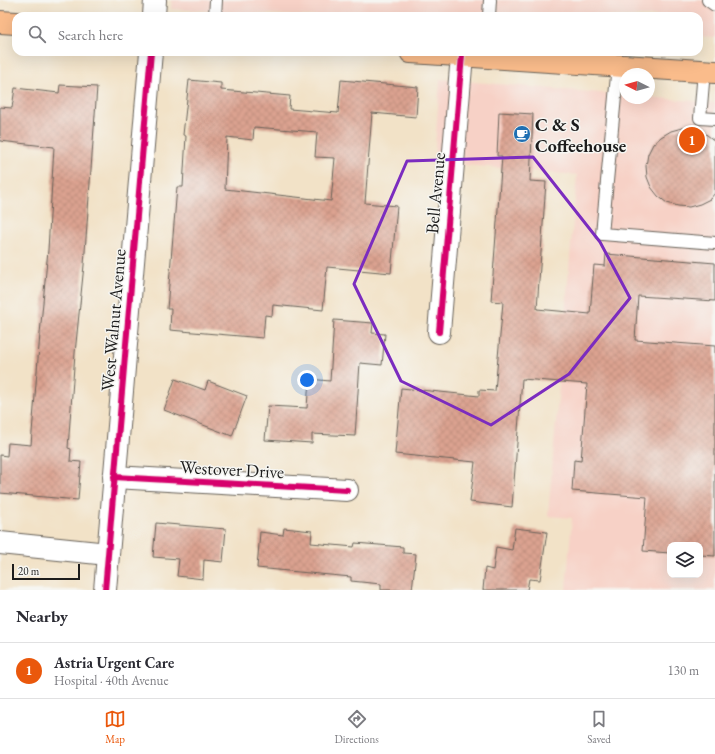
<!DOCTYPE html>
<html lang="en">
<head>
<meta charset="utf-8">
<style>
	body { margin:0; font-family:"EB Garamond",serif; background:#f7f7f7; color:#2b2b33 }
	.controls { position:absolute; right:12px; bottom:12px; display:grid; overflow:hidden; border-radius:8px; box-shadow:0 4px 16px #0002 }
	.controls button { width:36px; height:36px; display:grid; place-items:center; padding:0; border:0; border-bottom:1px solid #e1e1e2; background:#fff; color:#2b2b33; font:20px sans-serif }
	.compass { position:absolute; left:619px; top:68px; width:36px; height:36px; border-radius:50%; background:#fff; box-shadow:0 4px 16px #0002; rotate:275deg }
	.scale { position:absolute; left:12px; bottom:10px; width:68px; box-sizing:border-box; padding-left:4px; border:2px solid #1c1c1c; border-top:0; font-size:11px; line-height:14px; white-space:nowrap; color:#1c1c1c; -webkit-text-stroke:3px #f6f6f2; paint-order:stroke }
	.you { position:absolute; left:307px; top:380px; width:14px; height:14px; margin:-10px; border:3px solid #fff; border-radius:50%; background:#1a73e8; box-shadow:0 0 0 6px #1a73e833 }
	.badge { display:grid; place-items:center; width:26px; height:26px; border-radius:50%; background:#ea580c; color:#fff; font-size:13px; font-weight:700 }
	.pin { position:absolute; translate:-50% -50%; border:2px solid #fff; box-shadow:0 1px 4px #0006 }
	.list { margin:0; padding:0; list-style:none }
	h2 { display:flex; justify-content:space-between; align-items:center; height:52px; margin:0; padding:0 16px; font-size:17px }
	h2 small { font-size:13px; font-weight:400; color:#7c7c81 }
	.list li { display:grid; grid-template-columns:26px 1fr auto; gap:12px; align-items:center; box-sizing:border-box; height:56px; padding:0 16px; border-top:1px solid #e1e1e2 }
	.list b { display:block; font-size:15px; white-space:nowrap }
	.list p { margin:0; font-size:13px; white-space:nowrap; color:#7c7c81 }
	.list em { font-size:13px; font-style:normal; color:#7c7c81 }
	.icon { flex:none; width:22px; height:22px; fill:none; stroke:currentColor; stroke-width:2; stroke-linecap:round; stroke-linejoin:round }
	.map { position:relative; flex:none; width:715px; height:590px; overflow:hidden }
	.search { position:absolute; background:#fff; box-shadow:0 4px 16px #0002; left:12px; right:12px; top:12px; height:44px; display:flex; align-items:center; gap:10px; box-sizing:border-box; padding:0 14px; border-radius:12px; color:#7c7c81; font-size:15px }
	.sheet { height:108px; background:#fff }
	nav { display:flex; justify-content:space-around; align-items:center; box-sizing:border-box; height:56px; border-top:1px solid #e1e1e2; background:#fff; font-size:11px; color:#7c7c81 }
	nav a { display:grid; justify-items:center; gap:2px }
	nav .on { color:#ea580c }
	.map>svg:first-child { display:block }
	.built { fill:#f7d1c6; fill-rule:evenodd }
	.building { fill:url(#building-cross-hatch); fill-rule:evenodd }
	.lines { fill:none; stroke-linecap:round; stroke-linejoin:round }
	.service-casing { stroke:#676158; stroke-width:14 }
	.minor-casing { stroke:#676158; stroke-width:24 }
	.primary-casing { stroke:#676158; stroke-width:24 }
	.service { stroke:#fff; stroke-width:12 }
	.minor { stroke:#fff; stroke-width:22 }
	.primary { stroke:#fabc8b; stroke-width:22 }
	.cycleway-casing { stroke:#f6f6f2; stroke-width:8 }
	.cycleway { stroke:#d6006c; stroke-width:6 }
	.marked { fill:none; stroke:#7b2cbf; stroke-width:3; stroke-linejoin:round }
	.labels { text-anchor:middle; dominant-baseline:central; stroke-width:3; stroke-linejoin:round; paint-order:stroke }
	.poi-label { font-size:18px; font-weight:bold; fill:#1c1c1c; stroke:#f6f6f2; text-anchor:start }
	.street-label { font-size:18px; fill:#1c1c1c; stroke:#f6f6f2 }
</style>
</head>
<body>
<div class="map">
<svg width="715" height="590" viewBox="0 0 715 590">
	<defs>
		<pattern id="building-cross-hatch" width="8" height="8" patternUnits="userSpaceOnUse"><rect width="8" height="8" fill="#dba290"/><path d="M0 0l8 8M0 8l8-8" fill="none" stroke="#bb8b7c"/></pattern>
	</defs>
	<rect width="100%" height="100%" fill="#f6f6f2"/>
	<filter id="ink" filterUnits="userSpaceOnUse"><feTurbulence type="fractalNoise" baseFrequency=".025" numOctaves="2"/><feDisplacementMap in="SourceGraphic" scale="8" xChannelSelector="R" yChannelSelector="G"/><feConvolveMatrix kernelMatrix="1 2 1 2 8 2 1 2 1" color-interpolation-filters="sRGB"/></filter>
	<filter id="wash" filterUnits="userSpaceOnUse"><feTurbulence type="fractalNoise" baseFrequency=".012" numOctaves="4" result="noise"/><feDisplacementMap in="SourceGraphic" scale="16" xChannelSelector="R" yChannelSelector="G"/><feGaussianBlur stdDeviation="0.9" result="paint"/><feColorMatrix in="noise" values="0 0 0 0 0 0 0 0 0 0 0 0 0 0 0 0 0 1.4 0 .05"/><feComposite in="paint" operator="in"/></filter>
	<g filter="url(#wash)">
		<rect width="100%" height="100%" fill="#f2e2c7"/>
		<g class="built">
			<polygon points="172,0 715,0 715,38 699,37 699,16 302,16 171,9"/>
			<path d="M440,79L625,95V98L649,97L715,103V590H566L572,518L548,516L577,175L434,162ZM670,545H700V575H670Z"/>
		</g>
		<g id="blocks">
			<g class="building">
				<path d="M189,80L221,83V90L290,96L289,109L338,113L341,80L418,87L416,117L372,113L365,203L397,206L391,273L327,267L323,310L273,305L272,316L265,315L263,338L170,330L171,309H167L177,187H183L186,136L183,135ZM254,127L317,132L315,157L335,158L331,201L225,189L227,137L253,140Z"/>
				<polygon points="60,85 97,87 84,265 75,353 68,448 71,449 70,461 81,462 78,500 0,493 0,455 7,456 8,443 31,445 40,334 48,250 54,147 0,141 0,107 12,108 15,88 59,93"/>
				<polygon points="499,112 533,114 530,181 546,182 537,309 590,314 594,265 605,266 606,254 715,263 715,301 638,296 635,340 715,346 715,556 700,555 700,545 670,545 670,553 643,551 647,497 572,491 574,460 581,461 587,384 522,379 512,507 470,502 475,462 395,454 401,388 479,396 479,390 495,391 503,302 491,301 502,156 497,156"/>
				<polygon points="682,128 693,129 703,132 715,141 715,193 710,199 700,204 689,207 678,206 667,203 658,196 651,187 647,177 646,166 648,154 653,144 661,137 671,131"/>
				<polygon points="334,320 373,323 372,333 385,334 382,365 360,363 355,436 312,434 312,443 265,440 268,406 307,408 309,379 330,381"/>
				<polygon points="175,379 205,390 208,381 247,396 232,436 164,410"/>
				<polygon points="156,523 226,529 223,562 204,560 203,579 177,576 179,559 153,557"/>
				<polygon points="284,528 312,531 311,543 354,547 355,543 403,547 403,553 416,554 412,590 381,590 381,584 351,581 351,577 257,568 260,532 283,535"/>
				<polygon points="515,528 547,532 540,580 529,579 527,590 483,590 485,568 493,570 496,547 512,550"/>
			</g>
		</g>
	</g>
	<g filter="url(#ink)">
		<use href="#blocks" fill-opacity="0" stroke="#676158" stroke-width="1"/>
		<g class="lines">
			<g class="service-casing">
				<g id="service">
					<polyline points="708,0 715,5"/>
					<polyline points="215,16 216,0"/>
					<polyline points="489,16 490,0"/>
					<polyline points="618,65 602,234 715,243"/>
					<polyline points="704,71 700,118 715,119"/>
				</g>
			</g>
			<g class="minor-casing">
				<g id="minor">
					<polyline points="154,16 155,0"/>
					<polyline points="439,332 462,55"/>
					<polyline points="114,477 347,490"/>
					<polyline points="0,543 108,554"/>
					<polyline points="105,590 151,52"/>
				</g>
			</g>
			<g class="primary-casing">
				<g id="primary">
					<polyline points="0,22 16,23"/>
					<polyline points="411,52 715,72"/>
				</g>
			</g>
			<use href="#service" class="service"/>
			<use href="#minor" class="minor"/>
			<use href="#primary" class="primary"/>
			<g class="cycleway-casing">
				<g id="cycleway">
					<polyline points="439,332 462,55"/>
					<polyline points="114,477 347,490"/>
					<polyline points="105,590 151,52"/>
				</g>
			</g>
			<use href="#cycleway" class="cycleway"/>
		</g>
	</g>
	<path class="marked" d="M533,157L600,242L630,298L569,374L491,425L401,381L354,284L407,161Z"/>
	<defs>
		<g id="cafe-disc" transform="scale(0.9)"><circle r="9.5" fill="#1f6fb2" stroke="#f6f6f2"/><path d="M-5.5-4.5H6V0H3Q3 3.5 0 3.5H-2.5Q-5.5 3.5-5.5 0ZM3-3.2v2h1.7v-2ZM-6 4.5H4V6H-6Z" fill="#fff"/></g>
	</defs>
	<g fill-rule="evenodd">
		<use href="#cafe-disc" x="522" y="134"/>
	</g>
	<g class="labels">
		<g class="poi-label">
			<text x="535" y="124">C &amp; S<tspan x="535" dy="21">Coffeehouse</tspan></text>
		</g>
		<g class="street-label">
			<text transform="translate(435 193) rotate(-85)">Bell Avenue</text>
			<text transform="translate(113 320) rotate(-85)">West Walnut Avenue</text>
			<text transform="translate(232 469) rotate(3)">Westover Drive</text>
		</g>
	</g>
</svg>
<div class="controls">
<button><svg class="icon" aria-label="layers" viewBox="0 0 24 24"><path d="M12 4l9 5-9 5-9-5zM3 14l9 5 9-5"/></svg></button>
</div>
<svg class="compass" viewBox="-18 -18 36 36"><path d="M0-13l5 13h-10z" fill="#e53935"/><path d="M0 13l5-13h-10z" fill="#7c7c81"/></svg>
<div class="scale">20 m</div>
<div class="you"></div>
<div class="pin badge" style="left:692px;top:140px">1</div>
<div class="search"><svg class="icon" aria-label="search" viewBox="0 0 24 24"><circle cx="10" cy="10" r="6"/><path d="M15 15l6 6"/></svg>Search here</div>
</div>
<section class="sheet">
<h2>Nearby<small></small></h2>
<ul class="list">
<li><span class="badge">1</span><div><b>Astria Urgent Care</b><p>Hospital · 40th Avenue</p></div><em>130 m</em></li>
</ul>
</section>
<nav>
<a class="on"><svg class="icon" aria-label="map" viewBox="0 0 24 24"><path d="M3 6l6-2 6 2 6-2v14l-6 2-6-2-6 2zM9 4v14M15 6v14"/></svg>Map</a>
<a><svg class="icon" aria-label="directions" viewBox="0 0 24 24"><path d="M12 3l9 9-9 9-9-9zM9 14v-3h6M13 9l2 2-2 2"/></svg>Directions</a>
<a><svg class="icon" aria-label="saved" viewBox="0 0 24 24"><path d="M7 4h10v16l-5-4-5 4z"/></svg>Saved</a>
</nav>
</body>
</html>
